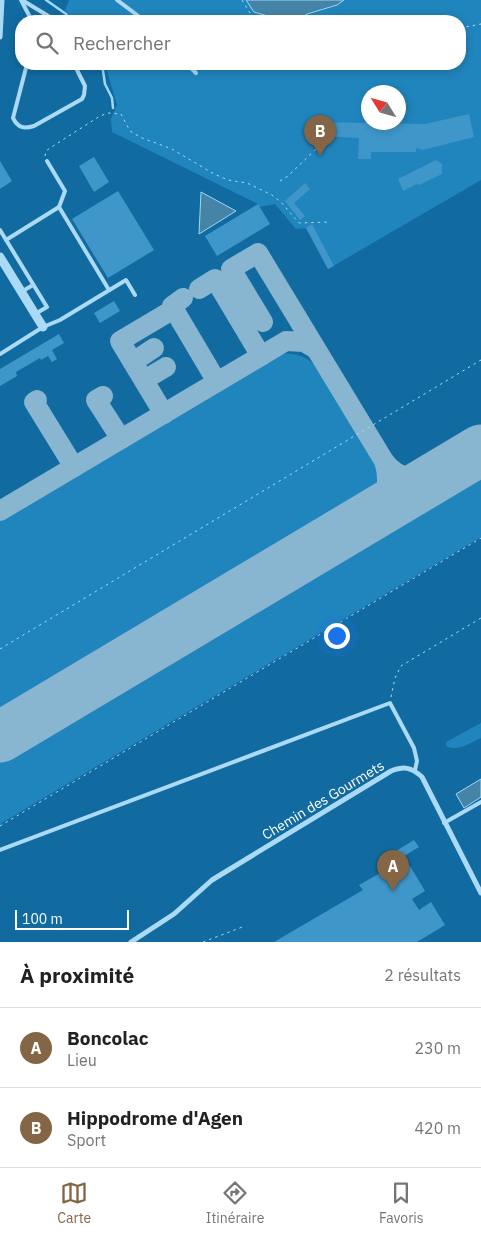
<!DOCTYPE html>
<html lang="fr">
<head>
<meta charset="utf-8">
<style>
	body { margin:0; font-family:"IBM Plex Sans",sans-serif; background:#f6f6f6; color:#202124 }
	.compass { position:absolute; left:361px; top:85px; width:45px; height:45px; border-radius:50%; background:#fff; box-shadow:0 2px 8px #0003; rotate:307deg }
	.scale { position:absolute; left:15px; bottom:12px; width:114px; box-sizing:border-box; padding-left:5px; border:2px solid #fff; border-top:0; font-size:14px; line-height:18px; white-space:nowrap; color:#fff; -webkit-text-stroke:4px #126ba0; paint-order:stroke }
	.you { position:absolute; left:336px; top:635px; width:18px; height:18px; margin:-12px; border:4px solid #fff; border-radius:50%; background:#1a73e8; box-shadow:0 0 0 8px #1a73e833 }
	.badge { display:grid; place-items:center; width:32px; height:32px; border-radius:50%; background:#846545; color:#fff; font-size:16px; font-weight:700 }
	.pin { position:absolute; translate:-50% -41px; filter:drop-shadow(0 1px 2px #0008) }
	.pin::after { content:''; position:absolute; top:26px; width:18px; height:15px; background:inherit; clip-path:polygon(0 0,100% 0,50% 100%) }
	.list { margin:0; padding:0; list-style:none }
	h2 { display:flex; justify-content:space-between; align-items:center; height:65px; margin:0; padding:0 20px; font-size:21px }
	h2 small { font-size:16px; font-weight:400; color:#757577 }
	.list li { display:grid; grid-template-columns:32px 1fr auto; gap:15px; align-items:center; box-sizing:border-box; height:80px; padding:0 20px; border-top:1px solid #e0e0e0 }
	.list b { display:block; font-size:19px; white-space:nowrap }
	.list p { margin:0; font-size:16px; white-space:nowrap; color:#757577 }
	.list em { font-size:16px; font-style:normal; color:#757577 }
	.icon { flex:none; width:28px; height:28px; fill:none; stroke:currentColor; stroke-width:2; stroke-linecap:round; stroke-linejoin:round }
	.map { position:relative; flex:none; width:481px; height:942px; overflow:hidden }
	.search { position:absolute; background:#fff; box-shadow:0 2px 8px #0003; left:15px; right:15px; top:15px; height:55px; display:flex; align-items:center; gap:12px; box-sizing:border-box; padding:0 18px; border-radius:20px; color:#757577; font-size:19px }
	.sheet { height:225px; background:#fff }
	nav { display:flex; justify-content:space-around; align-items:center; box-sizing:border-box; height:70px; border-top:1px solid #e0e0e0; background:#fff; font-size:14px; color:#757577 }
	nav a { display:grid; justify-items:center; gap:2px }
	nav .on { color:#846545 }
	.map>svg:first-child { display:block }
	.green { fill:#2085bd; fill-rule:evenodd }
	.water { fill:#4583a7; stroke:#9cd8f8 }
	.lines { fill:none; stroke-linecap:round; stroke-linejoin:round }
	.stream { stroke:#9cd8f8; stroke-width:2.5 }
	.taxiway { stroke:#88b5d0; stroke-width:20 }
	.runway { stroke:#88b5d0; stroke-width:51 }
	.building { fill:#3f96c8 }
	.path { stroke:#aadaf5; stroke-width:1; stroke-dasharray:2.5 4; stroke-linecap:butt }
	.service { stroke:#aadaf5; stroke-width:4 }
	.minor { stroke:#aadaf5; stroke-width:5 }
	.tertiary { stroke:#aadaf5; stroke-width:9 }
	.labels { text-anchor:middle; dominant-baseline:central; stroke-width:5; stroke-linejoin:round; paint-order:stroke }
	.street-label { font-size:14px; fill:#fff; stroke:#126ba0 }
</style>
</head>
<body>
<div class="map">
<svg width="481" height="942" viewBox="0 0 481 942">
	<rect width="100%" height="100%" fill="#126ba0"/>
	<g class="green">
		<path d="M69,0H481V180L328,269L306,228L296,229L275,204L259,207L258,204L112,132L111,119L117,105L105,64H460V21H75L65,11ZM368,92H398V122H368Z"/>
		<path d="M284,354C299,353 308,358 318,368L377,469L378,481L372,495L15,708L0,709V521L277,355Z"/>
		<polygon points="481,470 481,537 0,824 0,757"/>
		<path d="M481,723V738C470,743 458,752 446,746V742Z"/>
	</g>
	<g class="water">
		<polygon points="246,0 344,0 337,5 307,14 296,21 285,21 254,12"/>
		<polygon points="201,192 236,211 199,234"/>
		<polygon points="481,779 481,797 464,808 456,794"/>
	</g>
	<g class="lines">
		<g class="stream">
			<polyline points="46,0 66,14 72,21"/>
			<polyline points="102,64 105,84 112,98 113,108"/>
		</g>
		<g class="taxiway">
			<polyline points="199,289 215,279 261,356"/>
			<polyline points="183,298 172,306 217,382"/>
			<path d="M263,322L231,269L258,253L384,461C391,483 386,499 371,516"/>
			<polyline points="133,362 154,348"/>
			<polyline points="144,380 166,367"/>
			<polyline points="103,396 96,400 121,439"/>
			<polyline points="37,400 34,402 74,467"/>
			<polyline points="164,414 120,341 174,309"/>
			<path d="M384,461C399,481 419,481 442,474"/>
			<polyline points="0,511 286,341 304,342 314,348"/>
			<polyline points="0,729 30,720"/>
		</g>
		<polyline class="runway" points="0,737 481,450"/>
	</g>
	<g class="building">
		<polygon points="469,114 474,137 423,150 416,148 416,152 371,152 371,159 358,159 359,138 305,135 305,127 309,127 309,122 425,124"/>
		<polygon points="94,157 109,182 94,192 79,166"/>
		<polygon points="436,160 442,164 442,174 419,185 417,184 403,191 398,179"/>
		<polygon points="0,161 12,181 0,189"/>
		<polygon points="305,183 310,189 294,203 305,216 300,220 285,201"/>
		<polygon points="118,191 154,250 108,278 72,219"/>
		<polygon points="258,204 270,224 217,256 205,236"/>
		<polygon points="312,224 334,266 328,269 306,228"/>
		<polygon points="114,301 120,311 100,323 94,313"/>
		<polygon points="59,334 64,343 52,350 57,359 52,362 48,356 41,360 40,358 16,372 17,376 0,386 0,369"/>
		<polygon points="414,840 419,847 391,864 388,859 392,856 391,854"/>
		<polygon points="410,866 425,891 412,899 419,910 431,902 445,925 417,942 274,942 363,890 359,885 382,872 385,877 398,869 400,872"/>
	</g>
	<g class="lines">
		<g class="path">
			<polyline points="242,0 250,13 259,21"/>
			<polyline points="460,28 481,24"/>
			<polyline points="45,156 46,151 50,148 100,116 108,113 121,114 130,131 142,138 172,149 214,174 228,180 247,183 272,195 281,202 299,223 329,222"/>
			<polyline points="280,181 288,176 316,149"/>
			<polyline points="0,649 481,360"/>
			<polyline points="391,697 395,678 401,666 481,618"/>
			<polyline points="0,826 481,538"/>
			<polyline points="203,942 245,926"/>
		</g>
		<g class="service">
			<polyline points="21,0 32,21"/>
			<polyline points="22,0 50,17 54,21"/>
			<polyline points="117,0 145,21"/>
			<path d="M27,64L13,118C18,128 24,129 34,126L82,99L84,95L85,86L74,64"/>
			<polyline points="187,64 196,73"/>
			<polyline points="59,207 109,290"/>
			<polyline points="0,230 47,307 35,314"/>
			<polyline points="6,240 59,207 65,191 47,161"/>
			<polyline points="21,292 33,285"/>
			<polyline points="0,354 43,327 60,320 126,280 135,295"/>
			<polyline points="444,823 481,802"/>
			<polyline points="0,850 390,703 414,748 417,761 415,770"/>
		</g>
		<g class="minor">
			<polyline points="0,37 2,0"/>
			<path d="M131,942L174,914L212,880L391,771C404,766 411,767 422,777L481,893"/>
		</g>
		<polyline class="tertiary" points="0,257 43,327"/>
	</g>
	<g class="labels">
		<g class="street-label">
			<text transform="translate(323 800) rotate(-31)">Chemin des Gourmets</text>
		</g>
	</g>
</svg>
<svg class="compass" viewBox="-18 -18 36 36"><path d="M0-13l5 13h-10z" fill="#e53935"/><path d="M0 13l5-13h-10z" fill="#757577"/></svg>
<div class="scale">100 m</div>
<div class="you"></div>
<div class="pin badge" style="left:393px;top:891px">A</div>
<div class="pin badge" style="left:320px;top:156px">B</div>
<div class="search"><svg class="icon" aria-label="search" viewBox="0 0 24 24"><circle cx="10" cy="10" r="6"/><path d="M15 15l6 6"/></svg>Rechercher</div>
</div>
<section class="sheet">
<h2>À proximité<small>2 résultats</small></h2>
<ul class="list">
<li><span class="badge">A</span><div><b>Boncolac</b><p>Lieu</p></div><em>230 m</em></li>
<li><span class="badge">B</span><div><b>Hippodrome d'Agen</b><p>Sport</p></div><em>420 m</em></li>
</ul>
</section>
<nav>
<a class="on"><svg class="icon" aria-label="map" viewBox="0 0 24 24"><path d="M3 6l6-2 6 2 6-2v14l-6 2-6-2-6 2zM9 4v14M15 6v14"/></svg>Carte</a>
<a><svg class="icon" aria-label="directions" viewBox="0 0 24 24"><path d="M12 3l9 9-9 9-9-9zM9 14v-3h6M13 9l2 2-2 2"/></svg>Itinéraire</a>
<a><svg class="icon" aria-label="saved" viewBox="0 0 24 24"><path d="M7 4h10v16l-5-4-5 4z"/></svg>Favoris</a>
</nav>
</body>
</html>
